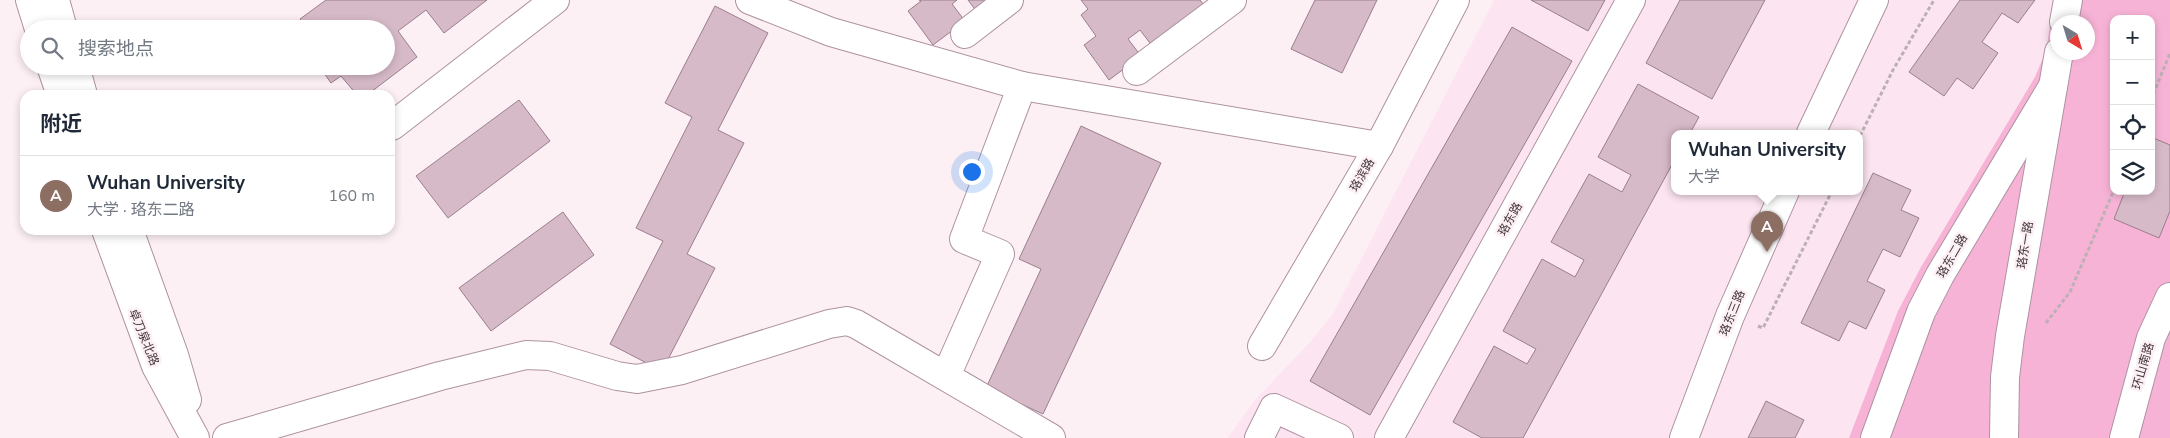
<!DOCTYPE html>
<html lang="zh">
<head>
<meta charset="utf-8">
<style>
	body { margin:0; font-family:"Nunito Sans","Noto Sans SC",sans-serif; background:#f6f6f7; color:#1f2937 }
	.controls { position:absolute; right:15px; top:15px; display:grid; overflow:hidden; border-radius:10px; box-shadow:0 2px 8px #0003 }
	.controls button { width:45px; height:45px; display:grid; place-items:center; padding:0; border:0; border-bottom:1px solid #e0e1e3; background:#fff; color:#1f2937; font:25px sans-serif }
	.compass { position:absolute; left:2050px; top:15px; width:45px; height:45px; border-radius:50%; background:#fff; box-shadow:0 2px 8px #0003; rotate:142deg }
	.you { position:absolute; left:971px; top:171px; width:18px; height:18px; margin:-12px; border:4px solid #fff; border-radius:50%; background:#1a73e8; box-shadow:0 0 0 8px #1a73e833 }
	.badge { display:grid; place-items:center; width:32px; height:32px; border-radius:50%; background:#d93025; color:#fff; font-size:16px; font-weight:700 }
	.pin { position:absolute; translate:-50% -41px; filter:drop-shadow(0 1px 2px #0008) }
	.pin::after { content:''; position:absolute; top:26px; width:18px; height:15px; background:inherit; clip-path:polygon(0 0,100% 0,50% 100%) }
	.popup { position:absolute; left:1671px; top:130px; width:192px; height:65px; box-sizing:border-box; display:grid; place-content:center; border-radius:10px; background:#fff; filter:drop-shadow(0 1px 4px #0005); font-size:16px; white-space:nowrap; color:#747a83 }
	.popup b { font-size:19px; color:#1f2937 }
	.popup::after { content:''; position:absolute; left:50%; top:100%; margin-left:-10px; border:10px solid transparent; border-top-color:#fff }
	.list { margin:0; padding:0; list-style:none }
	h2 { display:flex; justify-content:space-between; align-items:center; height:65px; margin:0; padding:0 20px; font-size:21px }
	h2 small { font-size:16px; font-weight:400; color:#747a83 }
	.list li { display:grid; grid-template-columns:32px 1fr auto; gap:15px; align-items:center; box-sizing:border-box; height:80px; padding:0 20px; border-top:1px solid #e0e1e3 }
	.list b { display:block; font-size:19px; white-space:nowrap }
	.list p { margin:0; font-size:16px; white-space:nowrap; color:#747a83 }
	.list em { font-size:16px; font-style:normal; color:#747a83 }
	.icon { flex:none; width:28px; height:28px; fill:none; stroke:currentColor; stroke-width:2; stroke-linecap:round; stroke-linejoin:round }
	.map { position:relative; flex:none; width:2170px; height:438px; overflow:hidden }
	.search { position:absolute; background:#fff; box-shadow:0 2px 8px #0003; left:20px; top:20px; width:375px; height:55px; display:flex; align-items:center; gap:12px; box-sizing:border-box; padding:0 18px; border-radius:28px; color:#747a83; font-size:19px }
	.panel { position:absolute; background:#fff; box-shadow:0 2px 8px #0003; left:20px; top:90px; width:375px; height:145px; border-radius:15px }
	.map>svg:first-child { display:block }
	.built { fill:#fce5f0; fill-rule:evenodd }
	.green { fill:#f7b3d6; fill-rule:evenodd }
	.building { fill:#d7bac8; stroke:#9a7e8c }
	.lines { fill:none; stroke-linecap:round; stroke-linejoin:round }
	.minor-casing { stroke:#ae92a0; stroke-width:30 }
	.path { stroke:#bcb0b5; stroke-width:3; stroke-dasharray:4 2.5; stroke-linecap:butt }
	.minor { stroke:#fff; stroke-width:28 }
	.labels { text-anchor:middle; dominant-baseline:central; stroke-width:5; stroke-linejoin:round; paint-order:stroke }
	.street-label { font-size:12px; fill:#42363c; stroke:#fcf0f5 }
</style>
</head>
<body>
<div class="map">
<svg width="2170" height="438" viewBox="0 0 2170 438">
	<rect width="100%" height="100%" fill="#fcf0f5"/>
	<path class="built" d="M1494,0H2170V438H1228L1254,401L1310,342L1333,314ZM2114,19H2151V191H2114ZM2058,22H2088V52H2058ZM1674,133H1860V191H1674Z"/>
	<path class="green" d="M2054,0H2170V438H1849L1898,311L1921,267L2035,77L2046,51ZM2114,19H2151V191H2114ZM2058,22H2088V52H2058Z"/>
	<g class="building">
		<polygon points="326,0 487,0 444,33 426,10 398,31 417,57 367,95 357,95 341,76 331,83 319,66 386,66 386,29 308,29 300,19"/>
		<polygon points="919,0 957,0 952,4 965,21 933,45 908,11 921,1"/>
		<polygon points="968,0 993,0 977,12"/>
		<polygon points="1081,0 1200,0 1206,8 1153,47 1140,30 1128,39 1141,56 1109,80 1084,45 1096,36 1081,15 1088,9"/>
		<polygon points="1315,0 1377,0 1342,73 1291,49"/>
		<polygon points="1531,0 1605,0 1588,31"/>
		<polygon points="1680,0 1765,0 1712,99 1646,63"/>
		<polygon points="1960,0 2035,0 2018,23 2002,13 1982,42 1998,53 1973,89 1957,78 1944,96 1909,72"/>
		<polygon points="715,6 768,33 718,130 744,143 687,254 715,268 662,371 610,344 663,241 636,228 692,117 665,103"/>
		<polygon points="1512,27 1572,61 1370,415 1310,381"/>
		<polygon points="1638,84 1699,117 1690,133 1674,133 1674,161 1523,438 1482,438 1453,422 1494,346 1527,364 1536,349 1503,331 1542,259 1575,277 1584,260 1551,242 1589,174 1622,192 1631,175 1598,157"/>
		<polygon points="519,100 550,141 448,218 416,176"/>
		<polygon points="1081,126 1161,163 1043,414 986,388 1041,269 1019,259"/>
		<polygon points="2151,137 2170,145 2170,211 2159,238 2114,219 2125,191 2151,191"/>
		<polygon points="1873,173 1911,190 1901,210 1919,218 1900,257 1883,249 1867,281 1885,290 1866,329 1849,321 1839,341 1801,323"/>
		<polygon points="563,212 594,255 491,331 459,288"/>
		<polygon points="1766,401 1804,420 1795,438 1748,438"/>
	</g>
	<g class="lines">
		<g class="minor-casing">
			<g id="minor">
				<polyline points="30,0 39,29"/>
				<polyline points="55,0 63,29"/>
				<polyline points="750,0 831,32 1022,86 964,239 1000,254 946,376"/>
				<polyline points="2064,22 2068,0"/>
				<polyline points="965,34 1009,0"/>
				<polyline points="51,66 61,95"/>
				<polyline points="75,66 83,95"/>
				<polyline points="1137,71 1232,0"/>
				<polyline points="1022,86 1379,146"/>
				<polyline points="392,126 555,0"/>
				<polyline points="1811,133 1874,0"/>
				<polyline points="106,230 156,366 195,438"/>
				<polyline points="129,230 174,355 187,400"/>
				<polyline points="1262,346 1379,146 1455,0"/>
				<polyline points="227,438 440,376 526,355 550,356 617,376 637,379 682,370 829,324 847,321 856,324 1051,438"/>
				<polyline points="1259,438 1274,408 1339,438"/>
				<polyline points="1389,438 1631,0"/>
				<polyline points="1684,438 1730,316 1785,191"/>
				<polyline points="1875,438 1921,312 1940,275 2053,86"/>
				<polyline points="2004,438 2005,377 2010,336 2059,52"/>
				<polyline points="2124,438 2151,338 2170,297"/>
			</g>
		</g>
		<g class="path">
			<polyline points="2151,100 2170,53"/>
			<polyline points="1860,136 1893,70 1934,0"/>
			<polyline points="2046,323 2070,292 2114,190"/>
			<polyline points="1758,326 1763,328 1832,191"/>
		</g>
		<use href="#minor" class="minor"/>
	</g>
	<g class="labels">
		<g class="street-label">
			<text transform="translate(1362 175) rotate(-60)">珞滨路</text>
			<text transform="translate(1510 219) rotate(-61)">珞东路</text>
			<text transform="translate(2025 245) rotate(-81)">珞东一路</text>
			<text transform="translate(1952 256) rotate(-60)">珞东二路</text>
			<text transform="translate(1732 313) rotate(-68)">珞东三路</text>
			<text transform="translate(144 337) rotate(68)">卓刀泉北路</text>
			<text transform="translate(2143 366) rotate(-74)">环山南路</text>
		</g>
	</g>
</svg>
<div class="controls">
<button>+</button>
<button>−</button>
<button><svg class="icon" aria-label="locate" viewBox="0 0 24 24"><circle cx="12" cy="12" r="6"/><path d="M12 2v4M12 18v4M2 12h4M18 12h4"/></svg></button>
<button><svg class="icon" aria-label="layers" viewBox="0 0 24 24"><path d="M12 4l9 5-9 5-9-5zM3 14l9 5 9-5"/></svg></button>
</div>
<svg class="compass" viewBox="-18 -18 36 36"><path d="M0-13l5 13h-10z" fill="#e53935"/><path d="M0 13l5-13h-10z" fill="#747a83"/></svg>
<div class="you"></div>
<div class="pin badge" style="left:1767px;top:252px;background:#8d6e63">A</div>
<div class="popup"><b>Wuhan University</b>大学</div>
<div class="search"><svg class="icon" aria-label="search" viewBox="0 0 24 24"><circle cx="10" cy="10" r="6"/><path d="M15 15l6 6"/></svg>搜索地点</div>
<section class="panel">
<h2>附近<small></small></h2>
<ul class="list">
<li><span class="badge" style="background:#8d6e63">A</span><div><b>Wuhan University</b><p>大学 · 珞东二路</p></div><em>160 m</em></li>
</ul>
</section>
</div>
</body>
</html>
